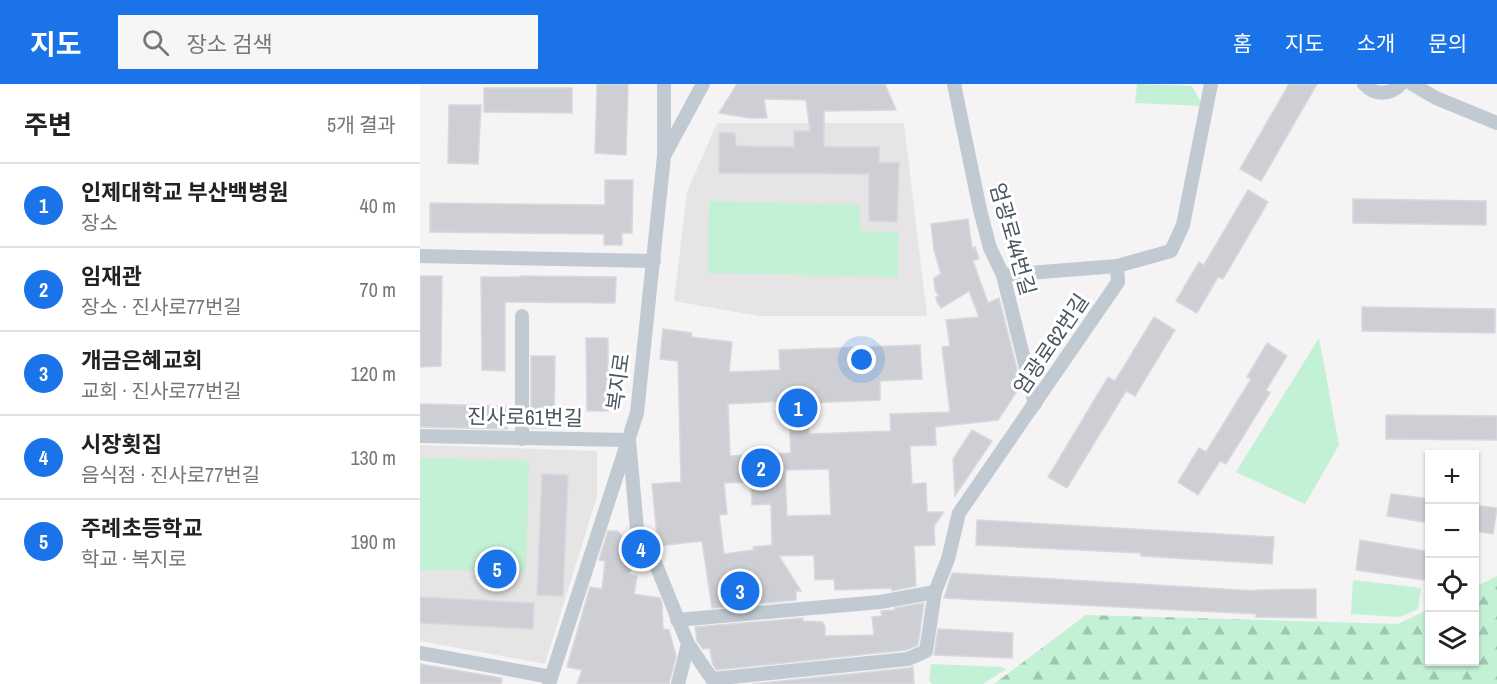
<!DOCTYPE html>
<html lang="ko">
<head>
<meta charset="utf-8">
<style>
	body { margin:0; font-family:"Archivo Narrow","Noto Sans KR",sans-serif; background:#f6f6f6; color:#222 }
	.controls { position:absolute; right:18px; bottom:18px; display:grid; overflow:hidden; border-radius:0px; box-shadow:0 2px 4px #0004 }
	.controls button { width:54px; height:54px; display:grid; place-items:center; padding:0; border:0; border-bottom:2px solid #e0e0e0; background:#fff; color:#222; font:30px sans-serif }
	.you { position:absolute; left:442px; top:276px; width:21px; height:21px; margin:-15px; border:4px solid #fff; border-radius:50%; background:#1a73e8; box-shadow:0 0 0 9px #1a73e833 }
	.badge { display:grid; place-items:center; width:39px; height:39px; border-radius:50%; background:#1a73e8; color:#fff; font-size:20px; font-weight:700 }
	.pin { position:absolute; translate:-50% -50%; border:3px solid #fff; box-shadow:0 2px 6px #0006 }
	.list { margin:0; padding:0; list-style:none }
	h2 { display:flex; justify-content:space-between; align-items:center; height:78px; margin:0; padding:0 24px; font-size:26px }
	h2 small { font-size:20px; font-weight:400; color:#767676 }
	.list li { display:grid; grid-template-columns:39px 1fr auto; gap:18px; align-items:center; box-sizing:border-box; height:84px; padding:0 24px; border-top:2px solid #e0e0e0 }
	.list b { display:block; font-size:22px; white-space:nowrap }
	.list p { margin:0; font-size:20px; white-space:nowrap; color:#767676 }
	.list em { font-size:20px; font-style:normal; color:#767676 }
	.icon { flex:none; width:33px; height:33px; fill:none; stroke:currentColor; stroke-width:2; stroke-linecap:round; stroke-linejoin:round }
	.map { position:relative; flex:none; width:1077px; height:600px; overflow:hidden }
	header { display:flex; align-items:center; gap:36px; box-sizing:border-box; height:84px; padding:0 30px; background:#1a73e8; color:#fff }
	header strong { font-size:28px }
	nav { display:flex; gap:33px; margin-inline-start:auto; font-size:21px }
	.search { width:420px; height:54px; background:#f6f6f6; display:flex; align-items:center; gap:15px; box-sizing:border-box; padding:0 21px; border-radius:0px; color:#767676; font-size:22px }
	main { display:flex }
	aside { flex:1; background:#fff }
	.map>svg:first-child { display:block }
	.education { fill:#e6e4e5 }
	.forest { fill:url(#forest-firs) }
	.park { fill:#c3f1d5 }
	.building { fill:#cdcfd5; stroke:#d7d9de; stroke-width:1.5; fill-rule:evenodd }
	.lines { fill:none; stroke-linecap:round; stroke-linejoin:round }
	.street { stroke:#c1cad2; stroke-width:14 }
	.labels { text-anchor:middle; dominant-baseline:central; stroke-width:6; stroke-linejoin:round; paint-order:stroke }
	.street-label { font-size:21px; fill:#4a5661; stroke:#fff }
</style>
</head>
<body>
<header>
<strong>지도</strong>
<div class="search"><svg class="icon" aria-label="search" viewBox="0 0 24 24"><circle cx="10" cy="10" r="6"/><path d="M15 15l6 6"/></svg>장소 검색</div>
<nav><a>홈</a><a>지도</a><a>소개</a><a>문의</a></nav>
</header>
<main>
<aside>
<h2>주변<small>5개 결과</small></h2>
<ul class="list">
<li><span class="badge">1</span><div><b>인제대학교 부산백병원</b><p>장소</p></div><em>40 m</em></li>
<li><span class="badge">2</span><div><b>임재관</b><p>장소 · 진사로77번길</p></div><em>70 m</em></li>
<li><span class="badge">3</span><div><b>개금은혜교회</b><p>교회 · 진사로77번길</p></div><em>120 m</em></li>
<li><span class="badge">4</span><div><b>시장횟집</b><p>음식점 · 진사로77번길</p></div><em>130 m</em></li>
<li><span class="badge">5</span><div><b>주례초등학교</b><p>학교 · 복지로</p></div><em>190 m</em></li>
</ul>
</aside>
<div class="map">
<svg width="1077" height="600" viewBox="0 0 1077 600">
	<defs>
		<pattern id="forest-firs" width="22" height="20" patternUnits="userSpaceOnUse" patternTransform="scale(1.5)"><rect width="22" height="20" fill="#c3f1d5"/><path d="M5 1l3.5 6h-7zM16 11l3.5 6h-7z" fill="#a0c6b0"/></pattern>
	</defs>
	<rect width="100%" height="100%" fill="#f5f3f3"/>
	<g class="education">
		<polygon points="297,39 484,39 507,232 339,232 254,217 267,108"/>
		<polygon points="0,361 177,367 177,412 125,580 0,557"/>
	</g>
	<polygon class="forest" points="1077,492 1077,600 574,600 666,531 978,540 1009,525 1010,578 1054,578 1055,503"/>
	<g class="park">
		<polygon points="717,0 772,2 783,22 715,19"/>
		<polygon points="289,117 440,121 440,147 479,148 478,193 288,189"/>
		<polygon points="899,254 919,361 885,420 816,388"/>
		<polygon points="0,374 109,377 106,488 0,486"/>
		<polygon points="933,496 1001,504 998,525 980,533 931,530"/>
		<polygon points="511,580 581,583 586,585 563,600 512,600 509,596"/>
	</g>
	<g class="building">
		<polygon points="177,0 208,0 206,71 175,69"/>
		<polygon points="317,0 465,0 476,26 404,27 404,63 459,63 459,79 479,78 477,138 449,137 449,90 299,89 299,49 315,49 316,62 374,63 374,47 390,47 386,16 344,15 347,34 329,34 299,29"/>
		<polygon points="869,0 897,0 841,97 820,85"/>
		<polygon points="64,4 152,4 152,29 64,28"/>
		<polygon points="29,21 61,21 58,80 28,79"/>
		<polygon points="185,96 213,96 212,149 202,149 202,161 184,161 184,150 10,148 10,119 185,121"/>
		<polygon points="828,106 848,118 803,195 798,193 777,229 756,217 779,178 784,181"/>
		<polygon points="933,115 1066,117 1066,141 933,139"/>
		<path d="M548,135L552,164L555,163L559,175L553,177L568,219L579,214L601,301L578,336L515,343L516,361L490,362L492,400L506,399L507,428H524L514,442L515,461L494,462L496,502L472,507L471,504L415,506L414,495L395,496L394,471L359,472L381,507H376V516L292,524L282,457L238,462L232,400L261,398L258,277L240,275L243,245L272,249L271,253L312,258L309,288L360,286L359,266L500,261L502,295L460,297V316L388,319L389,350L471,347L470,330L530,328L522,263L530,262L526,236L559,233L549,207L521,224L517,218L516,213L519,212L515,206L514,194L521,190L514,166L511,140ZM368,317L371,369L310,372L308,320ZM409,385L411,431L367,432L365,386ZM331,398L332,421L351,420L352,461L333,463L334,466L304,470L299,431L307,430L304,399Z"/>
		<polygon points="0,192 22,192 21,282 0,283"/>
		<polygon points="100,192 196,193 195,219 85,218 85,287 62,286 61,193 100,193"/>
		<polygon points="942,223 1075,225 1075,249 942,247"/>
		<polygon points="734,233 755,246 715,312 706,307 647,404 628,393 688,293 695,297"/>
		<polygon points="166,254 188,254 188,327 167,327"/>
		<polygon points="847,259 867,272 846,306 850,309 806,380 800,377 778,411 758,398 779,364 786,368 831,295 827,293"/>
		<polygon points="111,272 135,272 134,344 111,344"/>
		<polygon points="0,320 87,322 87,345 0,343"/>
		<polygon points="966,331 1077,332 1077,356 966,355"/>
		<polygon points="552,346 572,357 535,412 533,375"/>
		<polygon points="122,390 148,391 143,512 117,511"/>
		<polygon points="971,410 1010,415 1010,439 967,432"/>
		<polygon points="1054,421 1077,424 1073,450 1054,447"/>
		<polygon points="557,436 854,453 852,480 721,472 721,469 556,461"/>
		<polygon points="188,447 197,447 215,464 221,475 208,490 217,492 214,510 240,514 242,520 243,545 249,546 256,572 249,600 157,600 162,586 147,583 170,503 182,505 185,477 179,476"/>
		<polygon points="940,456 1010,468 1010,497 936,486"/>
		<polygon points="532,489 837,507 837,506 896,505 896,534 836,533 836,530 524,514"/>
		<polygon points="0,513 114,519 113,545 0,539"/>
		<polygon points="504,519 498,561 486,566 296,586 292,578 290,564 283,565 277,557 275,543 383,534 383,537 402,538 405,542 405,552 454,551 452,533 462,532 461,527 475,526 475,524"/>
		<polygon points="518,545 593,549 592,574 514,571"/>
		<polygon points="0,580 82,594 81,600 0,600"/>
		<polygon points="493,583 494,600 332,600 489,584"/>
	</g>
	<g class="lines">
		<g class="street">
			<polyline points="244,0 244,70"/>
			<polyline points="534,0 560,126 570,164 583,191 615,320"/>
			<path d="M944,0C955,12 970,11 981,0"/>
			<polyline points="992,0 1016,14 1077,39"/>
			<polyline points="0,172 234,177"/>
			<polyline points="583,191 697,182 751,167 763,141 791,0"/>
			<polyline points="102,232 102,355"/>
			<polyline points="0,352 209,356 217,445 232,471 268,560 258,600"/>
			<polyline points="257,536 460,518 515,508"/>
			<polyline points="268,560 292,595 488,575 506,567 515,508 528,475 539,429 698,198 697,182"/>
			<polyline points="0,569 131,593"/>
			<polyline points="129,600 217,329 244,72 283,0"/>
		</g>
	</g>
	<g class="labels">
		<g class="street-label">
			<text transform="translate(593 155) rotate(74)">엄광로44번길</text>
			<text transform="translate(631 260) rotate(-56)">엄광로62번길</text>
			<text transform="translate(198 298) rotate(-82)">복지로</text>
			<text transform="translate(105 333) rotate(1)">진사로61번길</text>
		</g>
	</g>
</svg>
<div class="controls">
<button>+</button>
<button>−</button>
<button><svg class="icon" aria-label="locate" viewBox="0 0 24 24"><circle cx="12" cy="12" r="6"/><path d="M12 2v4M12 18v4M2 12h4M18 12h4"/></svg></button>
<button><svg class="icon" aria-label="layers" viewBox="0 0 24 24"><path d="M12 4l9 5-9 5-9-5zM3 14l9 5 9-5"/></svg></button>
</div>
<div class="you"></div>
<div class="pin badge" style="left:378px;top:324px">1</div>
<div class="pin badge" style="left:341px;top:384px">2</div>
<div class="pin badge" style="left:320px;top:507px">3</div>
<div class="pin badge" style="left:221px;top:465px">4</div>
<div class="pin badge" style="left:77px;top:485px">5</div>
</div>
</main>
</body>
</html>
